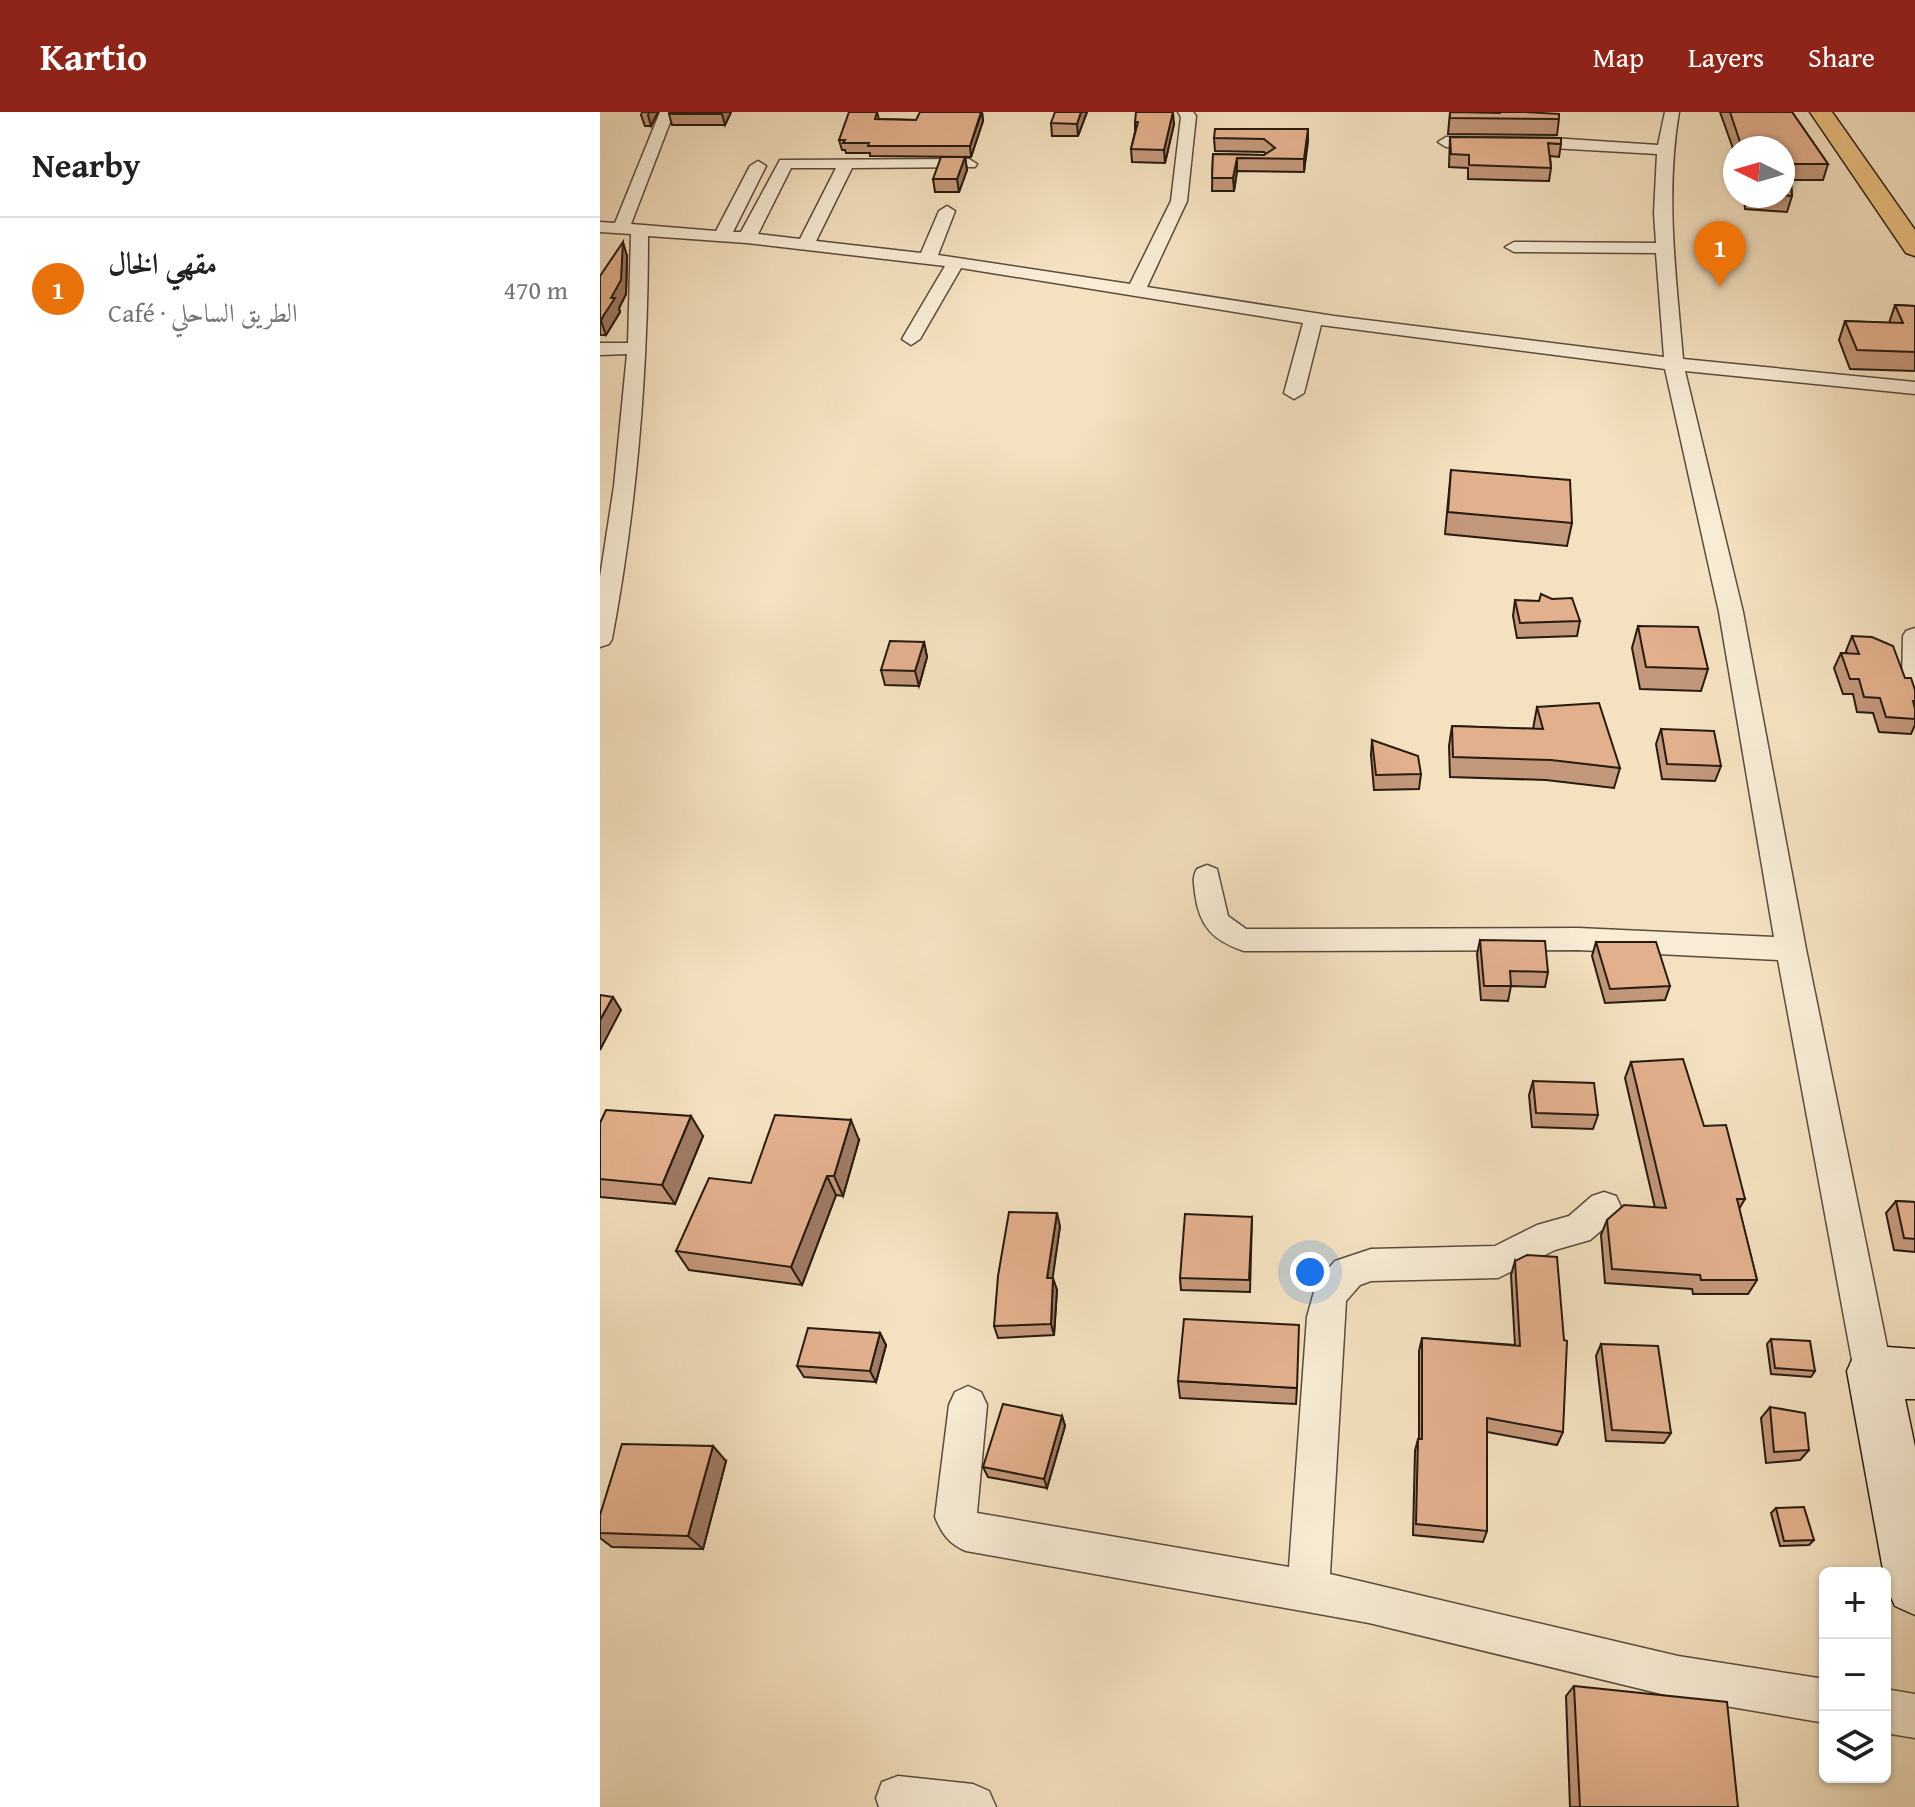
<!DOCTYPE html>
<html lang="en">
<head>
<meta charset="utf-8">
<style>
	body { margin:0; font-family:"Gentium Book Plus",Amiri,serif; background:#f2f2f2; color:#222 }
	.controls { position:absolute; right:24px; bottom:24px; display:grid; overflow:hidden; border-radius:12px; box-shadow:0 2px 6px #0004 }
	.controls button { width:72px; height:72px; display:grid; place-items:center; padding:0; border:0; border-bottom:2px solid #e0e0e0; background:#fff; color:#222; font:40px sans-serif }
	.compass { position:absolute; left:1123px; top:24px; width:72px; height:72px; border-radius:50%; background:#fff; box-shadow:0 2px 6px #0004; rotate:275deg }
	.you { position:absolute; left:710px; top:1160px; width:28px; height:28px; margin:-20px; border:6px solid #fff; border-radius:50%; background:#1a73e8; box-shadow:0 0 0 12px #1a73e833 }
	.badge { display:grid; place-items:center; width:52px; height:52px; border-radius:50%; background:#8f2418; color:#fff; font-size:26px; font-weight:700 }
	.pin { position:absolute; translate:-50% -66px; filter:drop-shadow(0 2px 4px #0008) }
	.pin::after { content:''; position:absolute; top:42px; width:28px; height:24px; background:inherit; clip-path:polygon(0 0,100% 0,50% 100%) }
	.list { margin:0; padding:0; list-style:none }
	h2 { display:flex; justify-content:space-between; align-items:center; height:104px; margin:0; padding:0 32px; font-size:34px }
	h2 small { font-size:26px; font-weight:400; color:#767676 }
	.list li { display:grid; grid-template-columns:52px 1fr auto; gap:24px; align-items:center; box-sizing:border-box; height:144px; padding:0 32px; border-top:2px solid #e0e0e0 }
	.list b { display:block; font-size:30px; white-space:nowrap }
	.list p { margin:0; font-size:26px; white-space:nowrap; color:#767676 }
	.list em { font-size:26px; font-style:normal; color:#767676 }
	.icon { flex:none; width:44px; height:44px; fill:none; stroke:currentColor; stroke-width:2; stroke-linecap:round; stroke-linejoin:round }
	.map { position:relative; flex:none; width:1315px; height:1695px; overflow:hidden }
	header { display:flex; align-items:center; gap:48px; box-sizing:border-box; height:112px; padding:0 40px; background:#8f2418; color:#fff }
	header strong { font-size:38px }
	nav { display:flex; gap:44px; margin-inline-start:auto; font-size:28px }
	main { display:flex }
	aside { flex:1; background:#fff }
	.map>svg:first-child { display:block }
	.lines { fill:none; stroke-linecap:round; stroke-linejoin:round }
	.street-casing { stroke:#5a4c3c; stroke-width:3 }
	.secondary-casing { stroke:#271b10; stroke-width:3 }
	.highway-casing { stroke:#271b10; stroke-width:3 }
	.street { fill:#f8ecd5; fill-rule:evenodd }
	.secondary { fill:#f8ecd5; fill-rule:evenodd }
	.highway { fill:#eac080; fill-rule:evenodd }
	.wall { fill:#c39779; stroke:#271b10; stroke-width:2 }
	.shaded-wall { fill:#9f7b63; stroke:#271b10; stroke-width:2 }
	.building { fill:#e3b08d; stroke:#271b10; stroke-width:2 }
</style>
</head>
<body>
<header>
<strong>Kartio</strong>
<nav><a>Map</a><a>Layers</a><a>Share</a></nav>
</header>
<main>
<aside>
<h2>Nearby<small></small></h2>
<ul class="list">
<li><span class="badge" style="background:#e8710a">1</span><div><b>مقهي الخال</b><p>Café · الطريق الساحلي</p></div><em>470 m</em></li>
</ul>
</aside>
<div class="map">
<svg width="1315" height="1695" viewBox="0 0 1315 1695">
	<rect width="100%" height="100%" fill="#f4e1bf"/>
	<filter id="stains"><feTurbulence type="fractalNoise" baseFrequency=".0025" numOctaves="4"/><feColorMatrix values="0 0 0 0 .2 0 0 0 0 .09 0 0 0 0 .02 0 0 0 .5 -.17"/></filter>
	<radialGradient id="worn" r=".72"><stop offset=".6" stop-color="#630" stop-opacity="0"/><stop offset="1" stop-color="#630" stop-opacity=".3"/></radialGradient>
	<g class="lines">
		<g class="street-casing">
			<g id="street">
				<path d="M60,0H74L31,112L116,119L150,54L158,49L166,54L133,120H141L180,48L369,47L377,52L375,55L252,56L216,129L321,141L339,99L347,94L355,99L338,143L530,172L571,89L581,5L578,0H593L596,4L587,89L547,175L734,204L1064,245L1056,141L914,140L905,135L914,130L1056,131L1054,101L1057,42L952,36L846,35L838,30L846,25L952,26L1058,33L1065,0H1079C1065,83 1076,164 1083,247L1315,270V282L1085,259L1143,500L1206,837L1292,1259L1286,1272L1273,1277L1260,1272L1254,1259L1178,848L978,838L644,839C613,829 599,814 595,781C594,771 592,765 597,757L607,753L617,757L628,804L646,817L978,816L1174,825L1119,500L1065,257L721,213L704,281L694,287L684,281L703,211L361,156L320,227L311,233L302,227L345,154L147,131L48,124C48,259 37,393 12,527L9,532L0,535V465L14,374L27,242L0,243V231H28L31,122L0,120V110L15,111ZM191,56H236L200,127L158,122Z"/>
				<polygon points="1315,516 1315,578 1306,576 1302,570 1303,524 1306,519"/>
				<path d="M1004,1080L1016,1084L1021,1095L1016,1106L990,1128L955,1138L898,1166L771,1169L760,1173L746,1189L730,1462L1078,1544L1225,1567V1611L1078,1586L769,1511L366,1439C349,1432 342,1422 335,1405L349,1293L355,1280L368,1274L381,1280L387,1293L377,1401L689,1455L707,1205L717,1169L735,1149L771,1137L895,1134L937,1113L969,1104L992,1084Z"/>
				<polygon points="1285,1577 1315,1582 1315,1626 1285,1621"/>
				<polygon points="298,1664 373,1672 389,1679 396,1695 279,1695 276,1686 282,1670"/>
			</g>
		</g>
		<g class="secondary-casing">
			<polygon id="secondary" points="1273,1234 1315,1237 1315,1287 1305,1287 1315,1335 1315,1503 1295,1494 1286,1474 1247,1259 1255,1241"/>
		</g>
		<g class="highway-casing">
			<polygon id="highway" points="1210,0 1232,0 1315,118 1315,144 1306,141"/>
		</g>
		<use href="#street" class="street"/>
		<use href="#secondary" class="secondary"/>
		<use href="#highway" class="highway"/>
	</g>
	<g class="wall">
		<polygon points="42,0 58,0 51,14 45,14 41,3"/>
		<polygon points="131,0 125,13 72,13 69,2"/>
		<polygon points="277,0 279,7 316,8 382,0 383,9 371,45 270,44 270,41 246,41 245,38 242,38 239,28"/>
		<polygon points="487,0 478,24 452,24 451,11"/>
		<polygon points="850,0 959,7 957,23 848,22"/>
		<polygon points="1120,0 1192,0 1228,52 1223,68 1191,68 1192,84 1187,100 1145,97 1144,84 1183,84 1183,36 1135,36 1135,42"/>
		<polygon points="535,10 574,12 565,51 532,50 531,37 535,20"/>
		<polygon points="708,17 704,60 637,59 634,79 612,79 613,42 664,43 666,42 664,40 615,39 614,26"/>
		<polygon points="850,25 961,32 959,45 950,44 951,56 949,69 868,67 868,56 849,55"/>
		<polygon points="365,45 367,58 359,80 335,80 333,67"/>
		<polygon points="27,144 26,182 19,196 20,200 6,223 0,223 0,164"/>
		<polygon points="1295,193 1315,194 1315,259 1250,257 1239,228 1245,209 1289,211"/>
		<polygon points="851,358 972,411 967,434 845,422"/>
		<polygon points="915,488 980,509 977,524 917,526 913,504"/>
		<polygon points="1038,514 1108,557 1101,579 1040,577 1032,536"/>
		<polygon points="1252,524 1305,566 1315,578 1315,613 1311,622 1279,620 1273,601 1257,600 1253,582 1243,582 1234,556 1241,541 1247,541 1246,539"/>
		<polygon points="324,530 327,545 319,574 285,573 281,558"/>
		<polygon points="937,595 1020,656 1014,676 946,668 850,665 849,634 852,614 933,617"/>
		<polygon points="1061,617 1121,654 1115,669 1062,667 1056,632"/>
		<polygon points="772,628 821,662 819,677 774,678 771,643"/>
		<polygon points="880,828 948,860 945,875 911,874 908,889 881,888 877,842"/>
		<polygon points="996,830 1070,874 1065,888 1005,891 992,844"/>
		<polygon points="1031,950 1104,1014 1145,1087 1139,1097 1157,1168 1148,1182 1093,1182 1092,1177 1005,1171 1001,1123 1007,1108 1055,1096 1025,966"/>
		<polygon points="933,969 998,1003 993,1017 932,1015 929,983"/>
		<polygon points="0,1011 103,1024 75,1092 0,1085"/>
		<polygon points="259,1028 243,1084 236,1083 202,1173 89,1158 76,1139 151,1071"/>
		<polygon points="1296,1089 1315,1090 1315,1140 1294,1138 1286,1101"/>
		<polygon points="652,1105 650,1180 581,1178 580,1166"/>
		<polygon points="460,1114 452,1166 457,1178 454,1223 398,1226 394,1214"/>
		<polygon points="915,1149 963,1320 957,1333 887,1320 887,1419 883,1430 813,1423 815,1339 818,1327 819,1327 819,1239 822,1226 915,1233 911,1163"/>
		<polygon points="280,1221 286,1233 276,1270 204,1265 197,1254"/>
		<polygon points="1171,1227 1215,1259 1211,1265 1171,1262 1167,1232"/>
		<polygon points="1001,1232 1071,1321 1064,1331 1006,1329 996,1244"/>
		<polygon points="578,1269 697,1276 696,1292 580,1286"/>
		<polygon points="1170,1295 1209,1338 1200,1348 1166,1351 1161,1306"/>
		<polygon points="462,1304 465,1314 447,1376 388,1365 383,1355"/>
		<polygon points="126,1349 103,1437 12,1435 0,1426 0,1403"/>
		<polygon points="1176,1396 1214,1428 1209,1433 1180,1434 1171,1401"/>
		<polygon points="974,1574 1138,1695 970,1695 966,1584"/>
	</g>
	<g class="shaded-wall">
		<polygon points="49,0 58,0 51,14 48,3"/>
		<polygon points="122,0 131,0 125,13 122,2"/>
		<polygon points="382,0 383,9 371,45 370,34"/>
		<polygon points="481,0 487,0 478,24 477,12"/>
		<polygon points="573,0 574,12 565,51 564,38"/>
		<polygon points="708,17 708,30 704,60 704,47"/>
		<polygon points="365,45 367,58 359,80 357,67"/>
		<polygon points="637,46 637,59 634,79 633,66"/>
		<polygon points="23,130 27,144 26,182 19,196 20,200 6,223 1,209 11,186"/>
		<polygon points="324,530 327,545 319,574 315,559"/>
		<polygon points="13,885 21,898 0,938 0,908"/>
		<polygon points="91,1004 103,1024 75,1092 62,1073"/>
		<polygon points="251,1008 259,1028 243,1084 234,1064"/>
		<polygon points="227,1064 236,1083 202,1173 191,1155"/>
		<polygon points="457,1101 460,1114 451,1178 447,1166"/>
		<polygon points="453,1166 457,1178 454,1223 451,1212"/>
		<polygon points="280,1221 286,1233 276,1270 270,1259"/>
		<polygon points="462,1304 465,1314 447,1376 444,1367"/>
		<polygon points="113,1334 126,1349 103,1437 88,1424"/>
	</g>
	<g class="building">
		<rect x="69" y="0" width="53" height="2"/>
		<polygon points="249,0 277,0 275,7 316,8 320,0 381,0 370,34 268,34 269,31 243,31 245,28 239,28"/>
		<polygon points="455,0 481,0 477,12 451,11"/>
		<polygon points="536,0 573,0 564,38 531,37 538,10 535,10"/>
		<polygon points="850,0 900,1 900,0 925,0 959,2 959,7 850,6"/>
		<polygon points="1130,0 1192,0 1228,52 1189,52 1192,84 1183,83 1183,36 1142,36"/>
		<polygon points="615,17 708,17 704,47 637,46 633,66 612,66 613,42 664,43 675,36 664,27 614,26"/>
		<polygon points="850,25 961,26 961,32 948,31 951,56 869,53 869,43 851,42"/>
		<polygon points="341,45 365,45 357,67 333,67"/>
		<polygon points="23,130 21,168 11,186 15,186 0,209 0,164"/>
		<polygon points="1295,193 1315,194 1315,240 1257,238 1245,209 1303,211"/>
		<polygon points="851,358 970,368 972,411 848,400"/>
		<polygon points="941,482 952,487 972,486 980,509 920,511 915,488 939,489"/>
		<polygon points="1038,514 1098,515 1108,557 1046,555"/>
		<polygon points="1252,524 1272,525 1293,534 1305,566 1311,566 1315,578 1315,589 1313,589 1315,597 1315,607 1286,605 1280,586 1264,585 1259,567 1250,567 1241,541 1259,542"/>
		<polygon points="290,529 324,530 315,559 281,558"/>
		<polygon points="999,591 1020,656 951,648 853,645 852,614 943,617 937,595"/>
		<polygon points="1061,617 1114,619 1121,654 1067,652"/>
		<polygon points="772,628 818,644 821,662 776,663"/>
		<polygon points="880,828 945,829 948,860 910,859 911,874 884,874"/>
		<polygon points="996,830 1056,830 1070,874 1010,877"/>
		<polygon points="0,883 13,885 0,908"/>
		<polygon points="1083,947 1104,1014 1126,1013 1145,1087 1137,1087 1157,1168 1101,1168 1100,1163 1012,1157 1007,1108 1024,1093 1066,1096 1031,950"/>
		<polygon points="933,969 994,971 998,1003 936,1001"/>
		<polygon points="6,998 91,1004 62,1073 0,1067 0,1011"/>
		<polygon points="175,1003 251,1008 234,1064 227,1064 191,1155 76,1139 109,1066 151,1071"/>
		<polygon points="1296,1089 1315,1090 1315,1127 1304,1126"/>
		<polygon points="409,1100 457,1101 447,1166 453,1166 451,1212 394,1214 398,1164"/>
		<polygon points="585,1102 652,1105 649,1168 580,1166"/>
		<polygon points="927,1143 957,1145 964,1228 967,1229 963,1320 887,1306 887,1419 816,1412 818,1327 822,1327 822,1226 920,1234 915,1149"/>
		<polygon points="584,1207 699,1213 697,1276 578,1269"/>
		<polygon points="208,1216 280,1221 270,1259 197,1254"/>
		<polygon points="1171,1227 1210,1229 1215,1259 1175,1256"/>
		<polygon points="1001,1232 1058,1234 1071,1321 1012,1318"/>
		<polygon points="403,1292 462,1304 444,1367 383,1355"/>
		<polygon points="1170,1295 1205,1301 1209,1338 1174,1340"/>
		<polygon points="22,1332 113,1334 88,1424 0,1421 0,1403"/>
		<polygon points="1204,1395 1214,1428 1184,1429 1176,1396"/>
		<polygon points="974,1574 1127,1590 1138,1695 980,1695"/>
	</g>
	<rect width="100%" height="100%" filter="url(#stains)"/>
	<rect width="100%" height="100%" fill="url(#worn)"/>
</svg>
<div class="controls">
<button>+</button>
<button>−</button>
<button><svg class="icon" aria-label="layers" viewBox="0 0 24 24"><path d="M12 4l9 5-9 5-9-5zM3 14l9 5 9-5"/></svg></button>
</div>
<svg class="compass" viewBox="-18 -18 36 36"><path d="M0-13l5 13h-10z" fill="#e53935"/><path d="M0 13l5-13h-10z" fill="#767676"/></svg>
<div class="you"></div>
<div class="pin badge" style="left:1120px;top:175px;background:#e8710a">1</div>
</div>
</main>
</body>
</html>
